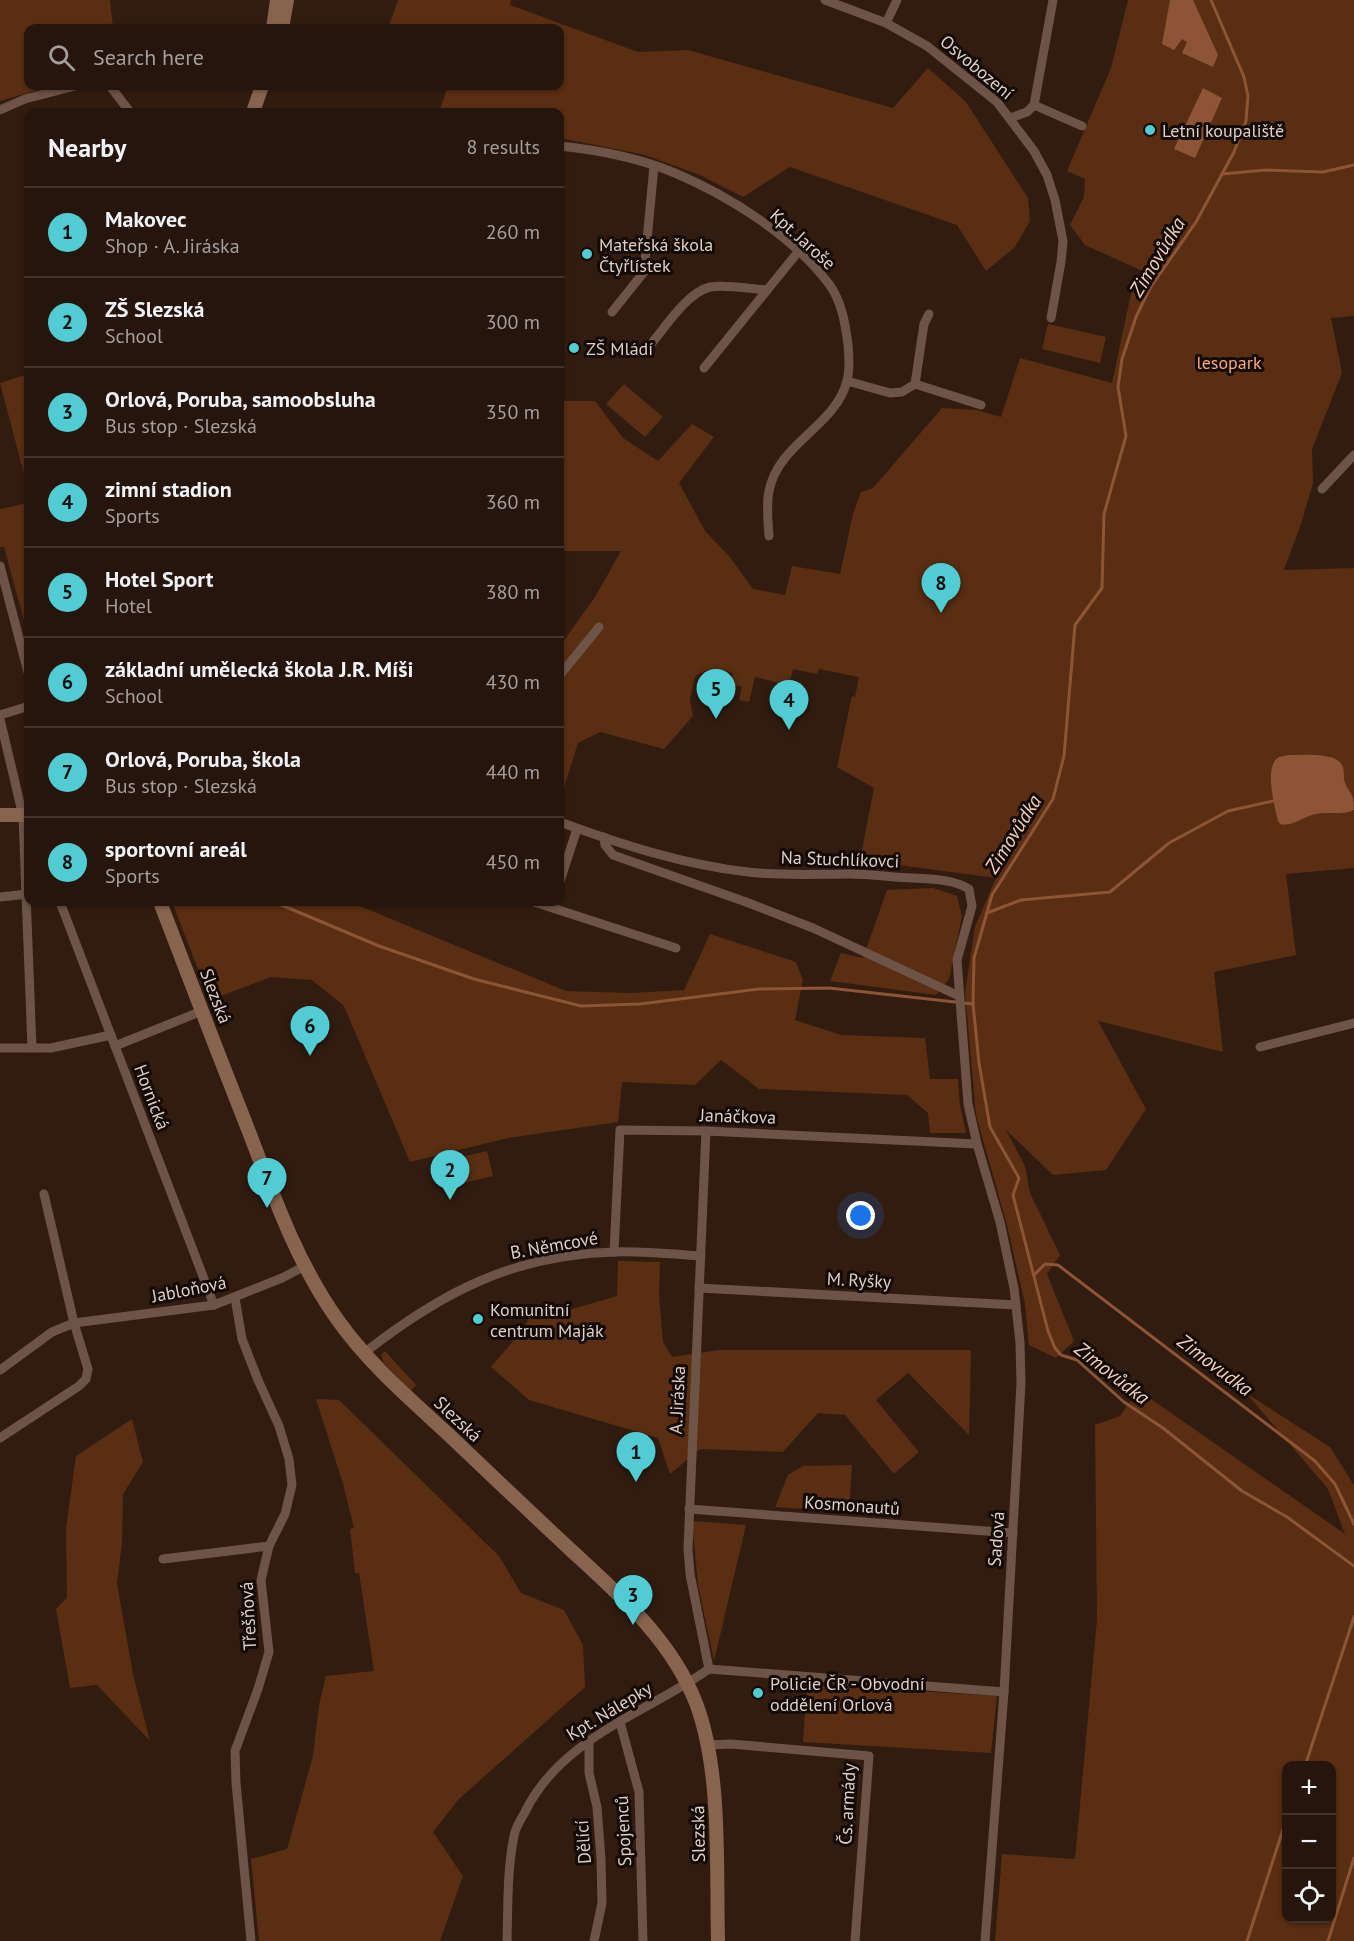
<!DOCTYPE html>
<html lang="en">
<head>
<meta charset="utf-8">
<style>
	body { margin:0; font-family:"PT Sans",sans-serif; background:#32221a; color:#f1f3f6 }
	.controls { position:absolute; right:18px; bottom:18px; display:grid; overflow:hidden; border-radius:12px; box-shadow:0 2px 4px #0004 }
	.controls button { width:54px; height:54px; display:grid; place-items:center; padding:0; border:0; border-bottom:2px solid #42342d; background:#26150c; color:#f1f3f6; font:30px sans-serif }
	.you { position:absolute; left:861px; top:1216px; width:21px; height:21px; margin:-15px; border:4px solid #fff; border-radius:50%; background:#1a73e8; box-shadow:0 0 0 9px #1a73e833 }
	.badge { display:grid; place-items:center; width:39px; height:39px; border-radius:50%; background:#51ccd3; color:#111; font-size:20px; font-weight:700 }
	.pin { position:absolute; translate:-50% -50px; filter:drop-shadow(0 2px 3px #0008) }
	.pin::after { content:''; position:absolute; top:32px; width:21px; height:18px; background:inherit; clip-path:polygon(0 0,100% 0,50% 100%) }
	.list { margin:0; padding:0; list-style:none }
	h2 { display:flex; justify-content:space-between; align-items:center; height:78px; margin:0; padding:0 24px; font-size:26px }
	h2 small { font-size:20px; font-weight:400; color:#a49f9d }
	.list li { display:grid; grid-template-columns:39px 1fr auto; gap:18px; align-items:center; box-sizing:border-box; height:90px; padding:0 24px; border-top:2px solid #42342d }
	.list b { display:block; font-size:22px; white-space:nowrap }
	.list p { margin:0; font-size:20px; white-space:nowrap; color:#a49f9d }
	.list em { font-size:20px; font-style:normal; color:#a49f9d }
	.icon { flex:none; width:33px; height:33px; fill:none; stroke:currentColor; stroke-width:2; stroke-linecap:round; stroke-linejoin:round }
	.map { position:relative; flex:none; width:1354px; height:1941px; overflow:hidden }
	.search { position:absolute; background:#26150c; box-shadow:0 2px 4px #0004; left:24px; top:24px; width:540px; height:66px; display:flex; align-items:center; gap:15px; box-sizing:border-box; padding:0 21px; border-radius:12px; color:#a49f9d; font-size:22px }
	.panel { position:absolute; background:#26150c; box-shadow:0 2px 4px #0004; left:24px; top:108px; width:540px; height:798px; border-radius:12px }
	.map>svg:first-child { display:block }
	.green { fill:#592e12; fill-rule:evenodd }
	.water { fill:#8d5535 }
	.lines { fill:none; stroke-linecap:round; stroke-linejoin:round }
	.stream { stroke:#8d5535; stroke-width:3 }
	.street { stroke:#6d5446; stroke-width:9 }
	.secondary { stroke:#88644f; stroke-width:14 }
	.poi-dot { fill:#51ccd3; stroke:#130905; stroke-width:2 }
	.labels { text-anchor:middle; dominant-baseline:central; stroke-width:6; stroke-linejoin:round; paint-order:stroke }
	.street-label { font-size:18px; fill:#decfc7; stroke:#130905 }
	.poi-label { font-size:18px; fill:#decfc7; stroke:#130905; text-anchor:start }
	.park-label { font-size:18px; fill:#fca878; stroke:#130905 }
	.water-label { font-size:20px; font-style:italic; fill:#f3d0bd; stroke:#130905 }
</style>
</head>
<body>
<div class="map">
<svg width="1354" height="1941" viewBox="0 0 1354 1941">
	<rect width="100%" height="100%" fill="#321c10"/>
	<g class="green">
		<polygon points="0,0 110,0 113,28 28,28 28,86 52,86 0,101"/>
		<polygon points="398,0 511,0 510,5 638,52 688,50 893,108 928,68 966,102 1028,198 1030,221 1015,247 986,271 957,225 790,167 743,197 700,175 645,155 560,138 560,112 439,112 448,86 560,86 560,28 388,28"/>
		<path d="M1128,0H1354V316L1331,318L1342,373L1312,449L1313,483L1301,524L1284,570L1354,568V868L1286,874L1296,955L1214,972L1223,1052L1098,1021L1146,1109L1106,1170L1053,1175L1006,1130L1025,1166L1030,1193L1060,1255L1047,1274L1074,1341L1056,1358L1029,1345L1025,1304L1007,1225L976,1115L965,993L975,927L996,878L860,860L874,788L837,767L851,700L852,696L855,697L859,677L819,669L817,674L793,669L789,685L755,677L749,702L739,700L742,687L730,684L733,673C719,670 707,667 695,677L690,700L693,716L664,749L600,732L578,743L560,800V646L595,597L621,551H562L560,549V401H595L623,438L658,461L692,424L714,437L679,483L705,531L729,556L753,589L785,595L792,566L840,574L853,514L861,492L873,488L942,408L976,410L1001,417L1020,358L1112,383L1133,284L1147,273L1085,245L1070,225L1084,197L1085,179L1067,171L1111,68Z"/>
		<polygon points="1048,324 1106,337 1100,363 1042,349"/>
		<polygon points="28,374 28,489 0,383"/>
		<polygon points="624,384 663,417 645,437 606,404"/>
		<polygon points="28,503 28,635 4,547 0,547 0,509"/>
		<polygon points="933,888 957,896 962,916 949,979 936,995 830,981 841,953 863,958 887,890"/>
		<polygon points="172,902 350,902 566,991 631,993 684,990 710,934 796,962 803,980 795,1020 841,1035 925,1038 930,1079 958,1079 960,1106 966,1133 930,1133 928,1113 907,1095 759,1089 721,1060 695,1085 622,1082 618,1122 508,1138 410,1162 344,1006 312,980 271,977 210,1000"/>
		<polygon points="487,1151 493,1176 441,1188 435,1163"/>
		<polygon points="618,1261 660,1262 659,1294 663,1342 672,1357 719,1350 971,1350 969,1435 908,1373 876,1400 919,1452 894,1474 845,1415 818,1413 783,1452 700,1449 670,1474 658,1438 529,1400 491,1367 520,1333 536,1308 562,1312 617,1296"/>
		<polygon points="385,1351 416,1385 411,1391 384,1363 381,1355"/>
		<path d="M1138,1390L1345,1534L1328,1489L1246,1393L1330,1447L1354,1485V1941H995L1002,1854L1075,1859L1097,1619L1095,1425L1120,1416ZM1286,1766H1332V1918H1286Z"/>
		<polygon points="316,1399 339,1400 499,1556 521,1593 564,1610 583,1645 585,1687 459,1799 433,1832 463,1876 440,1941 259,1941 251,1859 287,1849 313,1756 319,1705 326,1676 374,1671 359,1573 355,1573 350,1529 354,1528 343,1484"/>
		<polygon points="132,1419 143,1462 123,1494 122,1543 117,1584 133,1674 150,1741 97,1685 70,1688 56,1609 67,1598 66,1528 76,1456"/>
		<polygon points="852,1465 849,1512 775,1507 788,1475 803,1466"/>
		<polygon points="692,1521 746,1525 714,1661 698,1585"/>
		<polygon points="807,1684 997,1696 991,1753 803,1742"/>
	</g>
	<g class="water">
		<polygon points="1170,0 1193,0 1218,55 1213,67 1182,53 1187,42 1182,39 1174,50 1162,44"/>
		<polygon points="1203,88 1222,98 1195,158 1174,149"/>
		<path d="M1288,755C1301,755 1336,752 1342,765C1345,771 1343,777 1345,783C1351,796 1354,793 1354,810C1342,816 1329,811 1316,814C1303,816 1294,827 1280,824L1278,821C1275,807 1263,766 1279,757C1282,756 1285,756 1288,755Z"/>
	</g>
	<g class="lines">
		<g class="stream">
			<polyline points="1211,0 1244,77 1248,96 1246,121 1234,152 1196,222 1150,288 1136,317 1122,359 1118,387 1126,436 1104,514 1102,588 1075,625 1064,756 1053,799 992,895 974,958 973,1004 979,1063 990,1127 1019,1178 1013,1195 1048,1331 1055,1348 1061,1355 1077,1360 1124,1402 1163,1428 1242,1491 1287,1517 1354,1566"/>
			<polyline points="1222,174 1266,170 1323,172 1354,165"/>
			<polyline points="269,902 279,904 379,946 474,979 581,1006 640,1004 759,989 829,988 973,1004"/>
			<polyline points="987,913 1021,900 1110,892 1169,843 1228,811 1278,800"/>
			<polyline points="1035,1274 1045,1264 1058,1265 1315,1461 1335,1484 1354,1524"/>
			<polyline points="1305,1766 1354,1617"/>
			<polyline points="1247,1941 1286,1820"/>
			<polyline points="1328,1941 1354,1858"/>
		</g>
		<g class="street">
			<polyline points="825,0 886,23 927,46 997,102 1034,151 1047,175 1055,200 1063,241 1061,262 1051,318"/>
			<polyline points="886,23 897,0"/>
			<polyline points="110,86 130,112"/>
			<polyline points="1034,105 1082,126"/>
			<polyline points="0,110 25,99 75,86"/>
			<polyline points="1010,118 1027,112 1034,105 1053,0"/>
			<path d="M560,146C598,150 639,158 675,173C729,196 793,236 829,284C842,302 845,323 848,344C849,355 850,370 847,381C835,427 778,443 769,491C766,505 768,521 769,536"/>
			<polyline points="612,312 644,272 654,166"/>
			<path d="M652,343C666,326 688,292 710,287C726,284 751,289 767,290"/>
			<polyline points="704,368 798,252"/>
			<polyline points="847,381 890,393 902,392 915,384 924,324 929,314"/>
			<polyline points="915,384 981,405"/>
			<polyline points="1322,489 1354,455"/>
			<polyline points="0,566 28,672"/>
			<polyline points="560,675 599,627"/>
			<polyline points="0,715 26,707 28,704"/>
			<polyline points="0,719 23,816 32,1048"/>
			<path d="M560,822C620,844 684,865 748,872C782,876 815,874 849,874C870,874 891,877 912,878C931,879 953,879 969,889L972,906L957,960L968,1104L977,1144L1000,1222L1014,1288L1020,1343L1021,1383L1004,1692L985,1941"/>
			<polyline points="604,837 605,845 613,855 746,902 813,928 959,996"/>
			<polyline points="560,881 577,829"/>
			<polyline points="0,897 28,894"/>
			<polyline points="60,902 214,1305"/>
			<polyline points="534,902 676,948"/>
			<polyline points="115,1046 202,1011"/>
			<polyline points="1260,1047 1354,1023"/>
			<polyline points="0,1048 51,1048 111,1035"/>
			<polyline points="706,1131 688,1549 690,1574 709,1669"/>
			<polyline points="614,1252 620,1130 706,1131 977,1144"/>
			<polyline points="699,1288 1016,1305"/>
			<polyline points="235,1298 242,1339 258,1380 279,1426 289,1459 292,1485 285,1514 269,1546 261,1580 269,1652 258,1689 235,1751 236,1783 251,1941"/>
			<path d="M364,1353C442,1292 513,1255 614,1252C642,1251 672,1254 701,1256"/>
			<polyline points="0,1370 52,1332 74,1323 214,1305 282,1278 305,1266"/>
			<polyline points="0,1438 79,1386 86,1379 88,1369 74,1323 44,1194"/>
			<polyline points="689,1509 1013,1533"/>
			<polyline points="163,1559 269,1546"/>
			<polyline points="620,1722 639,1792 643,1941"/>
			<polyline points="589,1741 589,1773 597,1807 601,1859 602,1903 594,1941"/>
			<polyline points="708,1745 731,1744 869,1756 855,1941"/>
			<path d="M507,1941C508,1907 507,1870 514,1836C515,1828 521,1819 525,1812C561,1738 646,1713 709,1669L1004,1692"/>
		</g>
		<g class="secondary">
			<polyline points="273,28 277,0"/>
			<polyline points="282,28 287,0"/>
			<polyline points="253,112 262,86"/>
			<polyline points="0,815 28,815"/>
			<path d="M160,902C190,980 220,1059 251,1137C275,1200 298,1264 337,1319C368,1363 409,1398 448,1434C490,1474 531,1513 573,1552C622,1597 672,1641 696,1703C722,1772 716,1868 718,1941"/>
		</g>
	</g>
	<g class="poi-dot">
		<circle cx="1150" cy="130" r="6"/>
		<circle cx="587" cy="254" r="6"/>
		<circle cx="574" cy="348" r="6"/>
		<circle cx="478" cy="1319" r="6"/>
		<circle cx="758" cy="1693" r="6"/>
	</g>
	<g class="labels">
		<g class="street-label">
			<text transform="translate(977 67) rotate(40)">Osvobození</text>
			<text transform="translate(803 239) rotate(42)">Kpt. Jaroše</text>
			<text transform="translate(840 859) rotate(2)">Na Stuchlíkovci</text>
			<text transform="translate(216 996) rotate(69)">Slezská</text>
			<text transform="translate(152 1097) rotate(69)">Hornická</text>
			<text transform="translate(738 1116) rotate(2)">Janáčkova</text>
			<text transform="translate(554 1245) rotate(-10)">B. Němcové</text>
			<text transform="translate(859 1280) rotate(3)">M. Ryšky</text>
			<text transform="translate(189 1289) rotate(-11)">Jabloňová</text>
			<text transform="translate(677 1400) rotate(-87)">A. Jiráska</text>
			<text transform="translate(458 1419) rotate(43)">Slezská</text>
			<text transform="translate(852 1505) rotate(4)">Kosmonautů</text>
			<text transform="translate(996 1539) rotate(-86)">Sadová</text>
			<text transform="translate(248 1616) rotate(-93)">Třešňová</text>
			<text transform="translate(609 1711) rotate(-31)">Kpt. Nálepky</text>
			<text transform="translate(847 1804) rotate(-87)">Čs. armády</text>
			<text transform="translate(623 1831) rotate(-93)">Spojenců</text>
			<text transform="translate(698 1834) rotate(-91)">Slezská</text>
			<text transform="translate(583 1842) rotate(-94)">Dělící</text>
		</g>
		<g class="poi-label">
			<text x="1162" y="130">Letní koupaliště</text>
			<text x="599" y="244">Mateřská škola<tspan x="599" dy="21">Čtyřlístek</tspan></text>
			<text x="586" y="348">ZŠ Mládí</text>
			<text x="490" y="1309">Komunitní<tspan x="490" dy="21">centrum Maják</tspan></text>
			<text x="770" y="1683">Policie ČR - Obvodní<tspan x="770" dy="21">oddělení Orlová</tspan></text>
		</g>
		<g class="park-label">
			<text x="1229" y="362">lesopark</text>
		</g>
		<g class="water-label">
			<text transform="translate(1157 257) rotate(-59)">Zimovůdka</text>
			<text transform="translate(1013 834) rotate(-58)">Zimovůdka</text>
			<text transform="translate(1215 1365) rotate(37)">Zimovudka</text>
			<text transform="translate(1112 1373) rotate(38)">Zimovůdka</text>
		</g>
	</g>
</svg>
<div class="controls">
<button>+</button>
<button>−</button>
<button><svg class="icon" aria-label="locate" viewBox="0 0 24 24"><circle cx="12" cy="12" r="6"/><path d="M12 2v4M12 18v4M2 12h4M18 12h4"/></svg></button>
</div>
<div class="you"></div>
<div class="pin badge" style="left:636px;top:1482px">1</div>
<div class="pin badge" style="left:450px;top:1200px">2</div>
<div class="pin badge" style="left:633px;top:1625px">3</div>
<div class="pin badge" style="left:789px;top:730px">4</div>
<div class="pin badge" style="left:716px;top:719px">5</div>
<div class="pin badge" style="left:310px;top:1056px">6</div>
<div class="pin badge" style="left:267px;top:1208px">7</div>
<div class="pin badge" style="left:941px;top:613px">8</div>
<div class="search"><svg class="icon" aria-label="search" viewBox="0 0 24 24"><circle cx="10" cy="10" r="6"/><path d="M15 15l6 6"/></svg>Search here</div>
<section class="panel">
<h2>Nearby<small>8 results</small></h2>
<ul class="list">
<li><span class="badge">1</span><div><b>Makovec</b><p>Shop · A. Jiráska</p></div><em>260 m</em></li>
<li><span class="badge">2</span><div><b>ZŠ Slezská</b><p>School</p></div><em>300 m</em></li>
<li><span class="badge">3</span><div><b>Orlová, Poruba, samoobsluha</b><p>Bus stop · Slezská</p></div><em>350 m</em></li>
<li><span class="badge">4</span><div><b>zimní stadion</b><p>Sports</p></div><em>360 m</em></li>
<li><span class="badge">5</span><div><b>Hotel Sport</b><p>Hotel</p></div><em>380 m</em></li>
<li><span class="badge">6</span><div><b>základní umělecká škola J.R. Míši</b><p>School</p></div><em>430 m</em></li>
<li><span class="badge">7</span><div><b>Orlová, Poruba, škola</b><p>Bus stop · Slezská</p></div><em>440 m</em></li>
<li><span class="badge">8</span><div><b>sportovní areál</b><p>Sports</p></div><em>450 m</em></li>
</ul>
</section>
</div>
</body>
</html>
